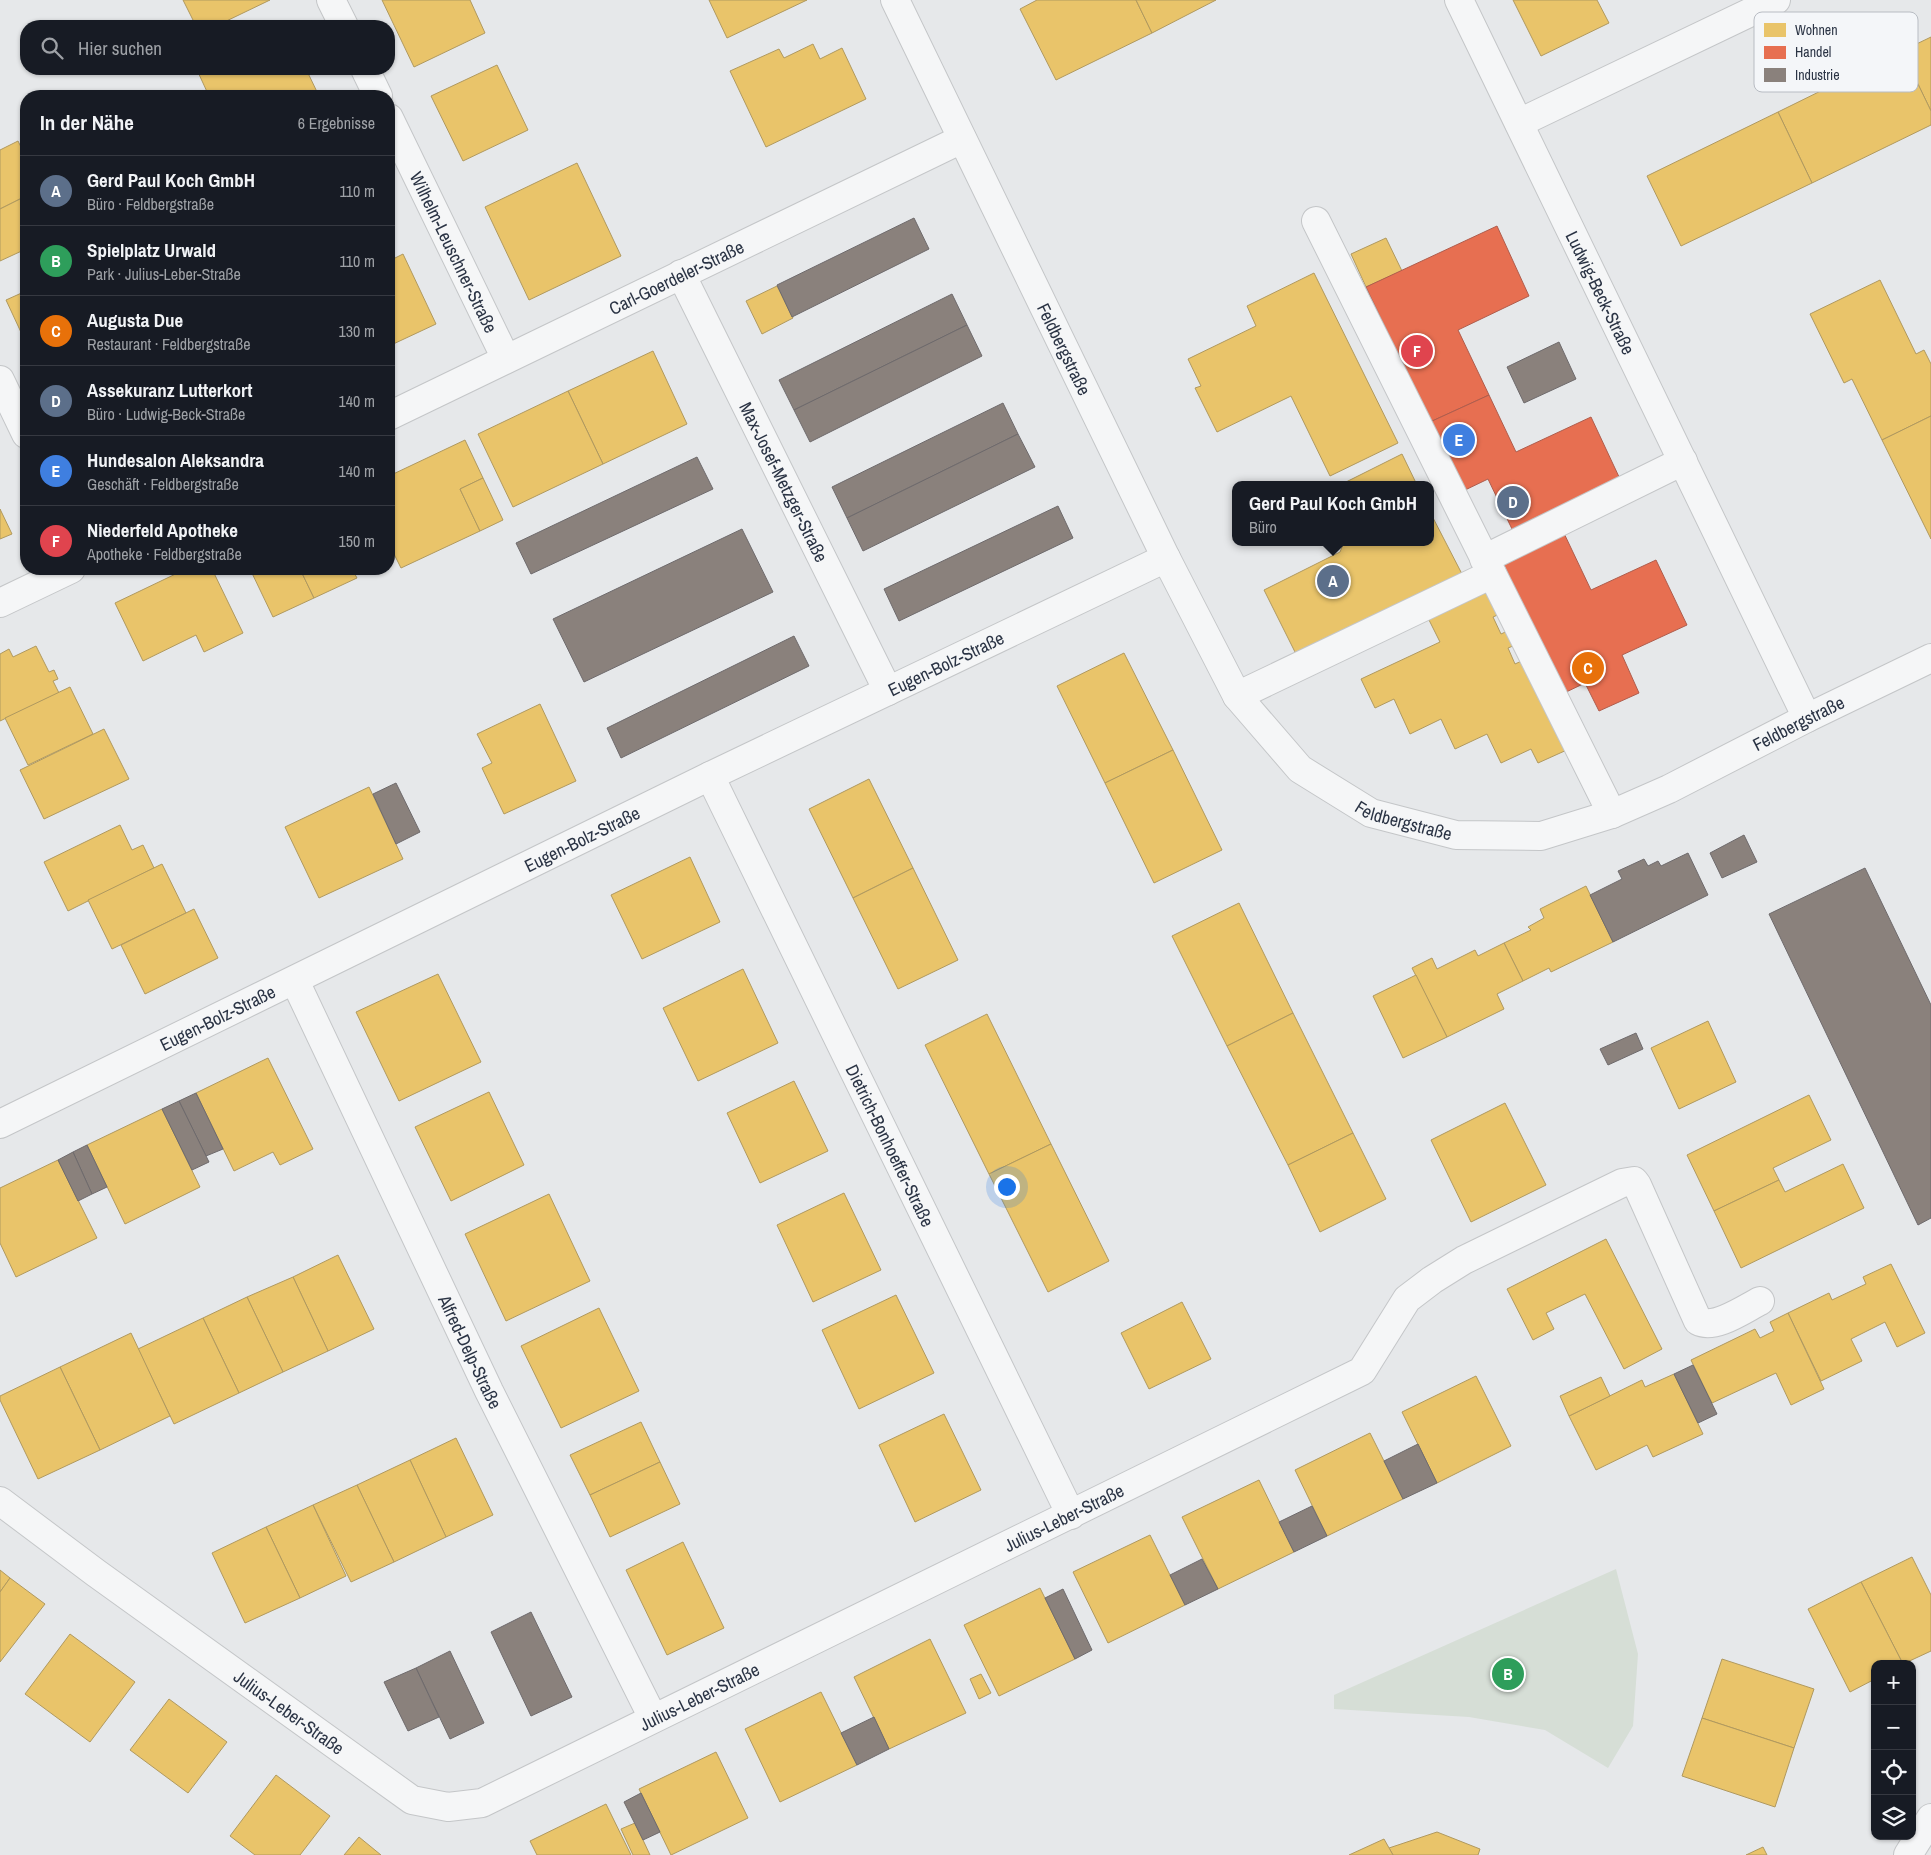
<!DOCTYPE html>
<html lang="de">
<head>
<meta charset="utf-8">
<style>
	body { margin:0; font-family:"Archivo Narrow",sans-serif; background:#20242c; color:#f1f3f6 }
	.controls { position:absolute; right:15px; bottom:15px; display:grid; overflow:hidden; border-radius:10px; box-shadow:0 1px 4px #0004 }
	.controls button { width:45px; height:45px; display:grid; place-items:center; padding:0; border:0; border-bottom:1px solid #363941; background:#171b24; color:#f1f3f6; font:25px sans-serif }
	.you { position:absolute; left:1006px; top:1186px; width:18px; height:18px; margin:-12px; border:4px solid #fff; border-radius:50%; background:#1a73e8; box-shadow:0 0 0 8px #1a73e833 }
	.badge { display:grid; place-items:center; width:32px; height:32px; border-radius:50%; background:#6c737f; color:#fff; font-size:16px; font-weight:700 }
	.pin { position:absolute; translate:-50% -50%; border:2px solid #fff; box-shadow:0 1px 5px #0006 }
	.popup { position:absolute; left:1232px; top:481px; width:202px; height:65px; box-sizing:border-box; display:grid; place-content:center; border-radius:10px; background:#171b24; filter:drop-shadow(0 1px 4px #0005); font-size:16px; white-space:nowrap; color:#9ea1a6 }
	.popup b { font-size:19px; color:#f1f3f6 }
	.popup::after { content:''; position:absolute; left:50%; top:100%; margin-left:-10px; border:10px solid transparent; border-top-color:#171b24 }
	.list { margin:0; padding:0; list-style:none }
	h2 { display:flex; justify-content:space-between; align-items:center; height:65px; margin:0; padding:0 20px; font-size:21px }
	h2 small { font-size:16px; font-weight:400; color:#9ea1a6 }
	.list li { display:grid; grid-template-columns:32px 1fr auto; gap:15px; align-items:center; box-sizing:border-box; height:70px; padding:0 20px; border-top:1px solid #363941 }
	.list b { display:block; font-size:19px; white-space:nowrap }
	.list p { margin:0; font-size:16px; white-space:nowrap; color:#9ea1a6 }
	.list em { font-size:16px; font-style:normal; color:#9ea1a6 }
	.icon { flex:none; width:28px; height:28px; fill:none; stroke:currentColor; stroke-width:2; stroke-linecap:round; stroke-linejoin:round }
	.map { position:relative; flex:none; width:1931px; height:1855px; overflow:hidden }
	.search { position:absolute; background:#171b24; box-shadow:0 1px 4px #0004; left:20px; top:20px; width:375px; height:55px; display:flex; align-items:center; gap:12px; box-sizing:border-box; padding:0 18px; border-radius:20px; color:#9ea1a6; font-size:19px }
	.panel { position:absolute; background:#171b24; box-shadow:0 1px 4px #0004; left:20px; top:90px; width:375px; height:485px; border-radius:20px }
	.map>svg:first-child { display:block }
	.green { fill:#d6ded6 }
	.homes { fill:#e9c46a; stroke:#b0995f }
	.shops { fill:#e76f51; stroke:#af5d4d }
	.industry { fill:#8a817c; stroke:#6e6a6c }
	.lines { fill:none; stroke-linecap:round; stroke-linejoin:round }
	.minor-casing { stroke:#c4c6c8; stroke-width:30 }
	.minor { stroke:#f5f6f7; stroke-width:28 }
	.labels { text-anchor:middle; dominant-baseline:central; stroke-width:5; stroke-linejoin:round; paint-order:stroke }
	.street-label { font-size:18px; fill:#2b3445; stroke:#f4f6f9 }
	.key { fill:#f4f6f9; stroke:#b8bcc3; stroke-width:1 }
	.key-label { font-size:14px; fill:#2b3445 }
</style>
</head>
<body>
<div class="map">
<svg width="1931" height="1855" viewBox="0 0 1931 1855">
	<rect width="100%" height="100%" fill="#e6e8ea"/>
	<polygon class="green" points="1616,1569 1638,1654 1633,1726 1608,1768 1545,1730 1469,1717 1334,1709 1334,1695"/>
	<g class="homes">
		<polygon points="183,0 270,0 216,26 196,26"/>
		<polygon points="382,0 470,0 485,33 414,67"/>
		<polygon points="709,0 807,0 727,38"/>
		<polygon points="1037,0 1136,0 1152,33 1056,80 1020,9"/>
		<polygon points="1136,0 1216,0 1152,33"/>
		<polygon points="1513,0 1597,0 1609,23 1541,56"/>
		<polygon points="1931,37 1931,111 1902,51"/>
		<polygon points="813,44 820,59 842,48 866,99 766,147 730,71 779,49 784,58"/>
		<polygon points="1902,51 1931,111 1931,125 1812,183 1778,112"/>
		<polygon points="497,65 528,130 463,161 431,96"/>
		<polygon points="199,69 306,69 319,96 209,96 197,70"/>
		<polygon points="1778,112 1812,183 1681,246 1647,176"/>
		<polygon points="18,141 26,157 26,196 0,209 0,150"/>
		<polygon points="577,163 621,256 529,300 485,207"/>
		<polygon points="26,196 26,249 0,261 0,209"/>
		<polygon points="1386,238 1402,271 1366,287 1351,254"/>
		<polygon points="403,254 436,324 389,346 389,261"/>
		<polygon points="1314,273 1398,443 1330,476 1291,396 1217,432 1195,388 1201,386 1188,359 1256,326 1247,306"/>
		<polygon points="1880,280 1916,354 1924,350 1931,364 1931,416 1882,440 1852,379 1844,383 1810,314"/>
		<polygon points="777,286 793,318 762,334 746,301"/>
		<polygon points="26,291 26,343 6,300"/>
		<polygon points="653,351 687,424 603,464 568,391"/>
		<polygon points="568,391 603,464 513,507 478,434"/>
		<polygon points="1931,416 1931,539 1882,440"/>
		<polygon points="465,440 483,478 460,489 480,531 401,568 389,544 389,476"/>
		<polygon points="1402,454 1417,485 1340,485"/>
		<polygon points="483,478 503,520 480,531 460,489"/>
		<polygon points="0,509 12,534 0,539"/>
		<polygon points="1430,512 1462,574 1297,656 1264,590 1340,552 1344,542 1430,542"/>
		<polygon points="186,569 212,569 243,633 204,652 196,635 143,661 115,603"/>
		<polygon points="250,569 300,569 314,598 273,617"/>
		<polygon points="300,569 352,569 357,578 314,598"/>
		<polygon points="1491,586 1504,612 1493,617 1501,634 1512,629 1518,644 1508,648 1515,664 1526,659 1569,749 1538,763 1531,749 1501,763 1487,734 1455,749 1441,719 1410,734 1394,699 1375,708 1361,679 1440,642 1427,616"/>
		<polygon points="36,646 49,672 54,670 58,679 53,681 59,693 0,721 0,654 9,649 13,657"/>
		<polygon points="1124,653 1173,750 1105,783 1057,686"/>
		<polygon points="70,687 93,734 28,765 5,718"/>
		<polygon points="540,704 576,781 504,814 482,768 492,763 477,734"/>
		<polygon points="104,729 129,779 44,819 20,770"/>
		<polygon points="1173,750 1222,850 1154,883 1105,783"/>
		<polygon points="869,779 913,868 853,898 809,809"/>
		<polygon points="369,787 403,859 319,898 285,827"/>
		<polygon points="120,825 132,850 143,845 154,868 68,911 44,862"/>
		<polygon points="690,857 720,922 642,959 611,895"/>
		<polygon points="162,864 186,913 112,949 88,900"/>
		<polygon points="913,868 958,960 898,989 853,898"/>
		<polygon points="1586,886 1613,942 1551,972 1549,968 1523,981 1504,943 1531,930 1528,927 1544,918 1540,909"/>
		<polygon points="1239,903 1293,1013 1227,1046 1172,936"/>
		<polygon points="194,909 218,958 145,994 121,945"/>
		<polygon points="1504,943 1523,981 1497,994 1504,1009 1447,1037 1412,968 1432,958 1437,969 1475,950 1478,956"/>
		<polygon points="743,969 778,1043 698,1081 663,1008"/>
		<polygon points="438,974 481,1062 399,1101 356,1012"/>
		<polygon points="1416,975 1447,1037 1403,1058 1373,996"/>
		<polygon points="1293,1013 1353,1133 1288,1165 1227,1046"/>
		<polygon points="987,1014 1051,1144 989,1174 925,1045"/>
		<polygon points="1708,1021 1736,1082 1679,1109 1651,1048"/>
		<polygon points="268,1058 313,1149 280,1165 273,1152 234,1171 196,1093"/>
		<polygon points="794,1081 828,1151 760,1183 727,1113"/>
		<polygon points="489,1092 524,1165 451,1201 415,1127"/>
		<polygon points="1809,1095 1831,1140 1773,1168 1779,1180 1714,1211 1687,1155"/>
		<polygon points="1505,1103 1546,1185 1471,1222 1431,1140"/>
		<polygon points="162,1109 200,1187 125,1224 87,1145"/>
		<polygon points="1353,1133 1386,1199 1320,1232 1288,1165"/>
		<polygon points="1051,1144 1109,1261 1048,1292 989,1174"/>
		<polygon points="58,1160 97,1238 16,1277 0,1243 0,1188"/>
		<polygon points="1843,1164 1864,1208 1741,1268 1714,1211 1779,1180 1785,1192"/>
		<polygon points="844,1193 881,1270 813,1302 777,1225"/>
		<polygon points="549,1194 590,1281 506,1321 465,1234"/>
		<polygon points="1606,1239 1662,1349 1624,1369 1585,1294 1546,1313 1554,1329 1533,1340 1507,1289"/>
		<polygon points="338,1255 374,1329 328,1351 293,1277"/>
		<polygon points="1891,1264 1925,1333 1897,1347 1885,1322 1851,1339 1862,1361 1821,1381 1788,1313 1829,1293 1832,1300 1866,1284 1863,1277"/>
		<polygon points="293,1277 328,1351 283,1372 247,1297"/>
		<polygon points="896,1295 934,1373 859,1409 822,1330"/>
		<polygon points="247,1297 283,1372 239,1393 203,1318"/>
		<polygon points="1182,1302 1211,1359 1149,1389 1121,1333"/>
		<polygon points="599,1308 639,1391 561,1428 521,1346"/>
		<polygon points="1788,1313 1824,1389 1791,1405 1776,1373 1712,1403 1691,1360 1755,1329 1760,1338 1774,1331 1770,1322"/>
		<polygon points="203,1318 239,1393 174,1424 138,1349"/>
		<polygon points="131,1333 170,1416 100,1450 60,1367"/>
		<polygon points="60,1367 100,1450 38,1479 0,1400 0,1396"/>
		<polygon points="1674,1374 1703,1434 1653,1457 1647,1445 1596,1470 1569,1416 1642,1380 1645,1387"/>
		<polygon points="1476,1376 1511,1446 1437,1483 1402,1412"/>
		<polygon points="1601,1377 1610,1396 1569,1416 1560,1396"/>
		<polygon points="944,1414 981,1490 915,1522 879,1445"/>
		<polygon points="641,1422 660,1462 590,1495 570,1455"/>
		<polygon points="1370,1433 1403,1499 1327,1536 1295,1470"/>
		<polygon points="456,1438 493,1515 446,1537 410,1460"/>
		<polygon points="410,1460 446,1537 394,1562 357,1485"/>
		<polygon points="660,1462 680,1504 610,1537 590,1495"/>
		<polygon points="1259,1480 1294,1552 1218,1589 1182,1517"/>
		<polygon points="357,1485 394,1562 351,1582 313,1505"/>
		<polygon points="313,1505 346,1576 300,1598 266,1527"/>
		<polygon points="266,1527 300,1598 245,1623 212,1553"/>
		<polygon points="1150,1535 1185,1605 1108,1643 1073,1572"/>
		<polygon points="683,1542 724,1628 667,1655 626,1570"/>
		<polygon points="1912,1557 1931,1595 1931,1651 1903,1664 1861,1582"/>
		<polygon points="0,1570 10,1578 0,1592"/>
		<polygon points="10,1578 45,1604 0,1662 0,1592"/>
		<polygon points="1861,1582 1903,1664 1875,1664 1875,1679 1850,1692 1808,1609"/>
		<polygon points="1040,1588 1075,1659 999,1696 964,1625"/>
		<polygon points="70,1634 135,1682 90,1742 25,1694"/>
		<polygon points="930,1639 966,1713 889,1749 854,1677"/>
		<polygon points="1722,1659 1814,1689 1794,1748 1702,1718"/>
		<polygon points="981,1674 991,1693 979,1699 970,1679"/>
		<polygon points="821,1692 857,1765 780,1802 745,1729"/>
		<polygon points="169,1699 227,1742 188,1793 130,1750"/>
		<polygon points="1702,1718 1794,1748 1775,1807 1682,1776"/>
		<polygon points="716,1752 748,1818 671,1855 639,1789"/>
		<polygon points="276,1775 330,1816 300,1855 255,1855 230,1836"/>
		<polygon points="606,1804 631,1855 537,1855 530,1841"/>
		<polygon points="635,1823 643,1840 650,1855 633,1855 621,1829"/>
		<polygon points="1437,1832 1480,1849 1478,1855 1393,1855 1389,1848"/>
		<polygon points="359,1837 381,1855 344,1855"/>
		<polygon points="1384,1839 1393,1855 1349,1855"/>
		<polygon points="1763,1847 1767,1855 1746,1855"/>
	</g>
	<g class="shops">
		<polygon points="1497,226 1529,296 1458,330 1489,395 1430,422 1366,287"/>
		<polygon points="1489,395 1516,452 1591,417 1620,479 1512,529 1488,479 1463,491 1430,422"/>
		<polygon points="1561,527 1591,590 1656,560 1687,625 1622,655 1639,693 1599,711 1585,683 1562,694 1497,557"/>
	</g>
	<g class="industry">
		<polygon points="914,218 929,249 792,317 777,285"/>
		<polygon points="952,294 967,325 794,410 779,380"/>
		<polygon points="967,325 982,356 810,442 794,410"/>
		<polygon points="1559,342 1576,379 1524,403 1507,367"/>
		<polygon points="1003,403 1018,434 847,518 832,487"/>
		<polygon points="1018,434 1035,467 863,551 847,518"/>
		<polygon points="697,457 713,489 531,574 516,543"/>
		<polygon points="1058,506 1073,538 899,621 884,589"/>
		<polygon points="742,529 773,592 584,682 553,619"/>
		<polygon points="794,636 809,666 621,758 607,728"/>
		<polygon points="396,783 420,832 396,844 373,794"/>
		<polygon points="1744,835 1757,862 1722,878 1710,853"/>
		<polygon points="1688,853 1708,895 1613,942 1590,895 1622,879 1618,871 1644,859 1648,866 1658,861 1661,866"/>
		<polygon points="1865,868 1931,1005 1931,1218 1918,1225 1769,914"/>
		<polygon points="1636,1033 1643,1049 1608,1065 1600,1049"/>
		<polygon points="196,1093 223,1149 206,1156 179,1101"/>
		<polygon points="179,1101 209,1162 192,1170 162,1109"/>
		<polygon points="87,1145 107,1187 92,1194 73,1152"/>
		<polygon points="73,1152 92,1194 78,1201 58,1160"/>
		<polygon points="1693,1365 1717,1414 1698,1423 1674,1374"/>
		<polygon points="1418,1444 1437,1483 1403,1499 1384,1461"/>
		<polygon points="1312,1506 1327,1536 1294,1552 1279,1522"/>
		<polygon points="1202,1559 1218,1589 1185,1605 1170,1575"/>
		<polygon points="1063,1589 1092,1650 1075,1659 1045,1598"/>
		<polygon points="531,1612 572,1697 531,1716 491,1632"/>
		<polygon points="450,1651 484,1723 450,1739 416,1668"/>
		<polygon points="416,1668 439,1717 408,1731 384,1682"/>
		<polygon points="874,1717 889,1749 857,1765 841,1733"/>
		<polygon points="641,1793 660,1832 643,1840 624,1802"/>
	</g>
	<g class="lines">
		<g class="minor-casing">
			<g id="minor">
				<polyline points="331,0 344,26"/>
				<path id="s1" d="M895,0L1166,558L1237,696L1300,769L1371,813L1456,835L1541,836L1612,814L1669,789L1807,718L1931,658"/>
				<path id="s2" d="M1459,0L1807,718"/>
				<polyline points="365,69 378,96"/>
				<path id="s3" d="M389,118L506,359"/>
				<polyline points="1519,123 1776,0"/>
				<polyline points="1316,221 1612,814"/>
				<path id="s4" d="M681,274L888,691"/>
				<polyline points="0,380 26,434"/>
				<path id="s5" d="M389,416L962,139"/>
				<polyline points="1484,559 1683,461"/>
				<polyline points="0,603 71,569"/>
				<polyline points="1237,696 1492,574"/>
				<path id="s6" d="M710,776L1071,1515"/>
				<path id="s7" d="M295,981L489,1391L653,1718"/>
				<path id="s8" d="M0,1124L710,776L1166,558"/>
				<path id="s9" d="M0,1501L96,1573L412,1800L448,1807L482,1803L1362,1371L1407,1299L1432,1280L1464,1260L1622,1183L1634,1181L1637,1185L1698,1321C1715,1330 1744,1309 1760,1301"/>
				<polyline points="1908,1855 1931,1818"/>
			</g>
		</g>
		<use href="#minor" class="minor"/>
	</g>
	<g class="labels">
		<g class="street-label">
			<text stroke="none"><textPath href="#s3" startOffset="149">Wilhelm-Leuschner-Straße</textPath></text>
			<text stroke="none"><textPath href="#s5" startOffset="319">Carl-Goerdeler-Straße</textPath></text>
			<text stroke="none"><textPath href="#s2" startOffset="325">Ludwig-Beck-Straße</textPath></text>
			<text stroke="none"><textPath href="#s1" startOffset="388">Feldbergstraße</textPath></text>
			<text stroke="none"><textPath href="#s4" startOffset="232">Max-Josef-Metzger-Straße</textPath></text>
			<text stroke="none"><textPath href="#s8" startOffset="1052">Eugen-Bolz-Straße</textPath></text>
			<text stroke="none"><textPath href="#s1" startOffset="1410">Feldbergstraße</textPath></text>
			<text stroke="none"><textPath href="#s1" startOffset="989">Feldbergstraße</textPath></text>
			<text stroke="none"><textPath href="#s8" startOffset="648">Eugen-Bolz-Straße</textPath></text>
			<text stroke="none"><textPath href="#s8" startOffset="242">Eugen-Bolz-Straße</textPath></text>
			<text stroke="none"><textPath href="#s6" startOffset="411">Dietrich-Bonhoeffer-Straße</textPath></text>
			<text stroke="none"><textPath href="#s7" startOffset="410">Alfred-Delp-Straße</textPath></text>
			<text stroke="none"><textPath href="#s9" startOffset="1228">Julius-Leber-Straße</textPath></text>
			<text stroke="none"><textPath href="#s9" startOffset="822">Julius-Leber-Straße</textPath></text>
			<text stroke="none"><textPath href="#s9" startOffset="358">Julius-Leber-Straße</textPath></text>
		</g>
	</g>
	<rect x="1754" y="12" width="164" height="80" rx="8" class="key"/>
	<rect x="1764" y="23" width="22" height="14" fill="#e9c46a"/>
	<rect x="1764" y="46" width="22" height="13" fill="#e76f51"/>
	<rect x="1764" y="68" width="22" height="14" fill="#8a817c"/>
	<g class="key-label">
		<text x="1795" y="35">Wohnen</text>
		<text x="1795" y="57">Handel</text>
		<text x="1795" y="80">Industrie</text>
	</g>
</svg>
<div class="controls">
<button>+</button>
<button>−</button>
<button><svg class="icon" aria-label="locate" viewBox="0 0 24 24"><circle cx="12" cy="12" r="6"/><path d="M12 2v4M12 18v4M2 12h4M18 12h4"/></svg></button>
<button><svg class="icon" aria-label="layers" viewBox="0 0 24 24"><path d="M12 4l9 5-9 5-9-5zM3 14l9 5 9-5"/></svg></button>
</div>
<div class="you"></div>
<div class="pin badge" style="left:1333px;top:581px;background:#5c6f8a">A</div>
<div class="popup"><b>Gerd Paul Koch GmbH</b>Büro</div>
<div class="pin badge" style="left:1508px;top:1674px;background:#2e9e5b">B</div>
<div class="pin badge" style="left:1588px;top:668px;background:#e8710a">C</div>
<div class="pin badge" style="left:1513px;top:502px;background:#5c6f8a">D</div>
<div class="pin badge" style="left:1459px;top:440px;background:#3f7fe0">E</div>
<div class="pin badge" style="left:1417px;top:351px;background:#e0444e">F</div>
<div class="search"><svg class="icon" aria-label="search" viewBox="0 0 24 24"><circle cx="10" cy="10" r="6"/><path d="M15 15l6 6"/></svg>Hier suchen</div>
<section class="panel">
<h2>In der Nähe<small>6 Ergebnisse</small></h2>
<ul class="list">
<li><span class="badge" style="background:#5c6f8a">A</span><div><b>Gerd Paul Koch GmbH</b><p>Büro · Feldbergstraße</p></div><em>110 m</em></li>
<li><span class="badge" style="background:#2e9e5b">B</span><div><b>Spielplatz Urwald</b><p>Park · Julius-Leber-Straße</p></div><em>110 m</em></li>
<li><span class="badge" style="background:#e8710a">C</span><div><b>Augusta Due</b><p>Restaurant · Feldbergstraße</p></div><em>130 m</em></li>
<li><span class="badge" style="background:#5c6f8a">D</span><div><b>Assekuranz Lutterkort</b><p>Büro · Ludwig-Beck-Straße</p></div><em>140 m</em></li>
<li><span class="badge" style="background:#3f7fe0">E</span><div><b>Hundesalon Aleksandra</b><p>Geschäft · Feldbergstraße</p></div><em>140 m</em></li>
<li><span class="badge" style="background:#e0444e">F</span><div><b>Niederfeld Apotheke</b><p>Apotheke · Feldbergstraße</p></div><em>150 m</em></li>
</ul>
</section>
</div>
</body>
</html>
